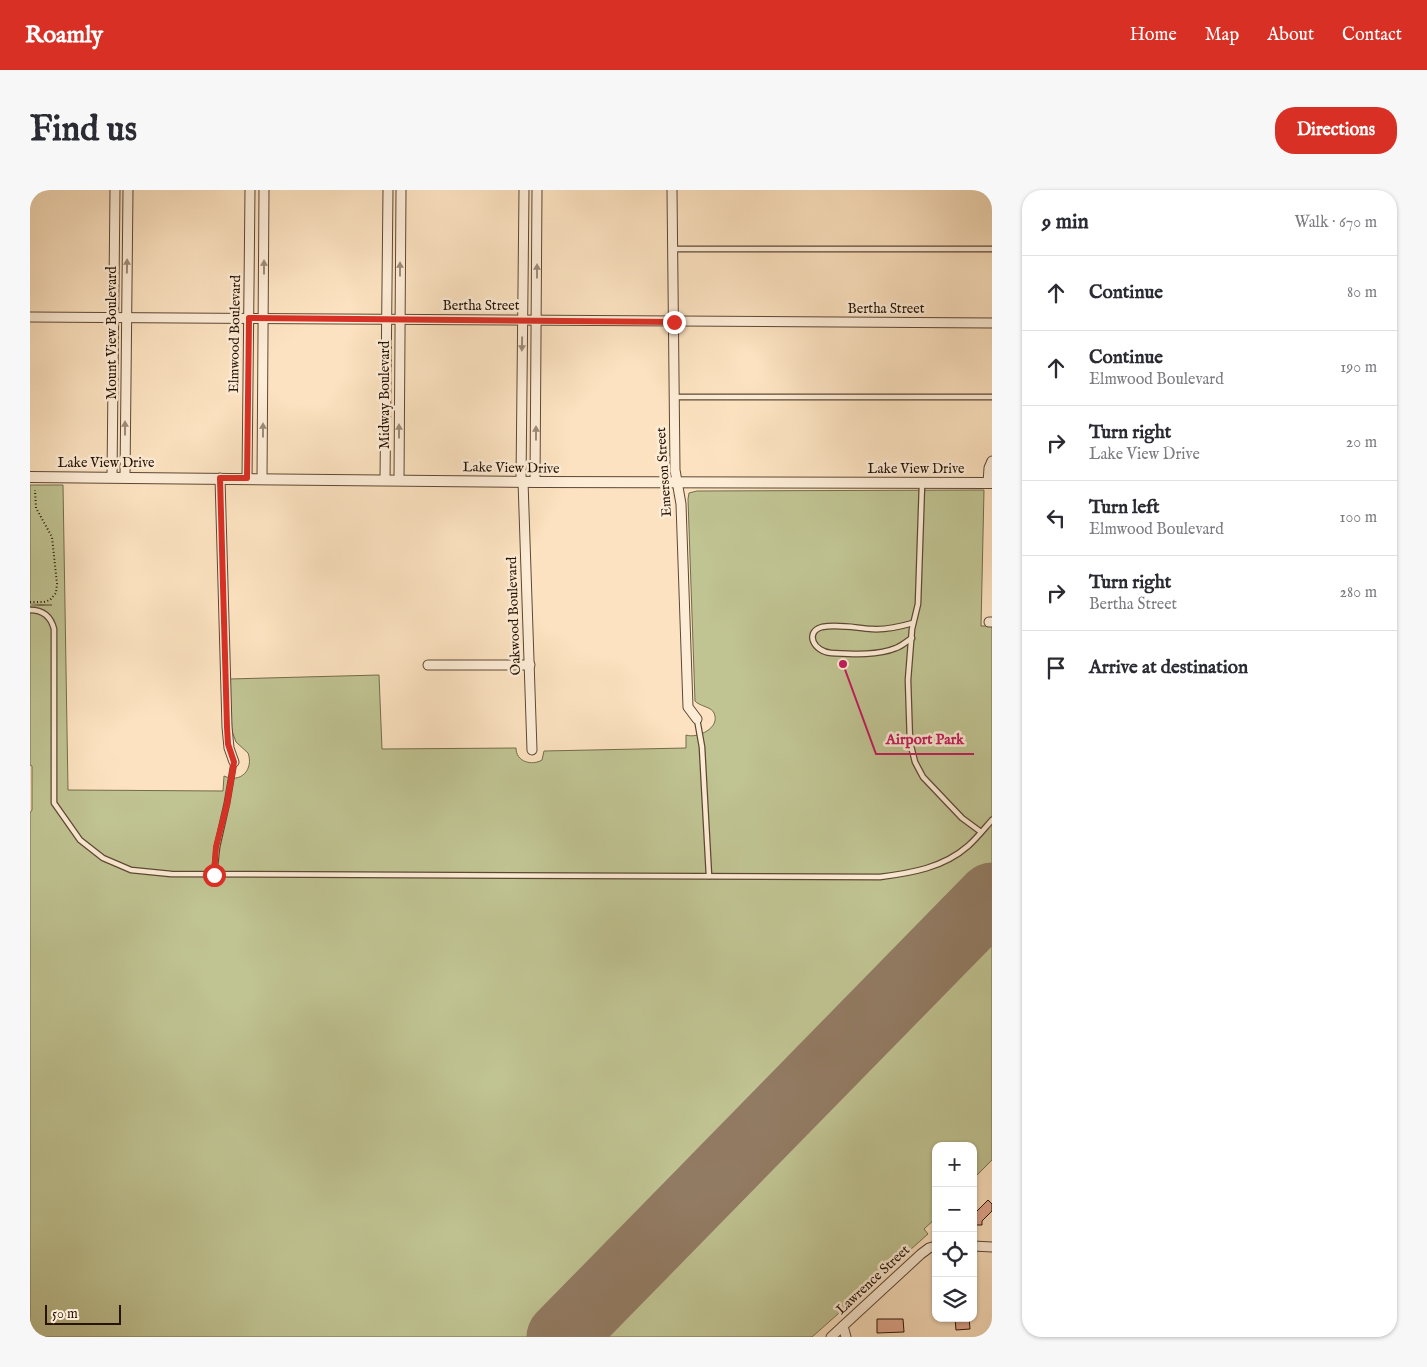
<!DOCTYPE html>
<html lang="en">
<head>
<meta charset="utf-8">
<style>
	body { margin:0; font-family:"IM FELL English",serif; background:#f7f7f7; color:#2b2b33 }
	.controls { position:absolute; right:15px; bottom:15px; display:grid; overflow:hidden; border-radius:10px; box-shadow:0 1px 4px #0004 }
	.controls button { width:45px; height:45px; display:grid; place-items:center; padding:0; border:0; border-bottom:1px solid #e1e1e2; background:#fff; color:#2b2b33; font:25px sans-serif }
	.scale { position:absolute; left:15px; bottom:12px; width:76px; box-sizing:border-box; padding-left:5px; border:2px solid #281406; border-top:0; font-size:14px; line-height:18px; white-space:nowrap; color:#281406; -webkit-text-stroke:4px #fdecd6; paint-order:stroke }
	.stop { position:absolute; width:15px; height:15px; margin:-11px; border:4px solid #d93025; border-radius:50%; background:#fff }
	.stop.end { background:#d93025; border-color:#fff; box-shadow:0 1px 5px #0008 }
	.list { margin:0; padding:0; list-style:none }
	h2 { display:flex; justify-content:space-between; align-items:center; height:65px; margin:0; padding:0 20px; font-size:21px }
	h2 small { font-size:16px; font-weight:400; color:#7c7c81 }
	.list li { display:grid; grid-template-columns:32px 1fr auto; gap:15px; align-items:center; box-sizing:border-box; height:75px; padding:0 20px; border-top:1px solid #e1e1e2 }
	.list b { display:block; font-size:19px; white-space:nowrap }
	.list p { margin:0; font-size:16px; white-space:nowrap; color:#7c7c81 }
	.list em { font-size:16px; font-style:normal; color:#7c7c81 }
	.icon { flex:none; width:28px; height:28px; fill:none; stroke:currentColor; stroke-width:2; stroke-linecap:round; stroke-linejoin:round }
	.map { position:relative; flex:none; width:962px; height:1147px; overflow:hidden; border-radius:20px }
	header { display:flex; align-items:center; gap:30px; box-sizing:border-box; height:70px; padding:0 25px; background:#d93025; color:#fff }
	header strong { font-size:24px }
	nav { display:flex; gap:28px; margin-inline-start:auto; font-size:18px }
	.intro { display:flex; align-items:center; justify-content:space-between; box-sizing:border-box; height:120px; padding:0 30px }
	h1 { margin:0; font-size:35px }
	.button { padding:12px 22px; border-radius:20px; background:#d93025; color:#fff; font-size:18px; font-weight:700 }
	main { display:flex; gap:30px; padding:0 30px }
	aside { flex:1; background:#fff; border-radius:20px; box-shadow:0 1px 4px #0004 }
	.map>svg:first-child { display:block }
	.green { fill:#c0c392; stroke:#746c4c }
	.lines { fill:none; stroke-linecap:round; stroke-linejoin:round }
	.runway { stroke:#927b63; stroke-width:69 }
	.building { fill:#e2a78e; stroke:#281406 }
	.service-casing { stroke:#5d4834; stroke-width:7 }
	.minor-casing { stroke:#5d4834; stroke-width:11 }
	.tertiary-casing { stroke:#5d4834; stroke-width:12 }
	.path { stroke:#281406; stroke-width:2; stroke-dasharray:1 2.5; stroke-linecap:butt }
	.service { stroke:#fdecd6; stroke-width:4.5 }
	.minor { stroke:#fdecd6; stroke-width:9 }
	.tertiary { stroke:#fdecd6; stroke-width:10 }
	.oneway { fill:#9d8b78 }
	.route { stroke:#d93025; stroke-width:6 }
	.labels { text-anchor:middle; dominant-baseline:central; stroke-width:5; stroke-linejoin:round; paint-order:stroke }
	.street-label { font-size:14px; fill:#281406; stroke:#fdecd6 }
	.leader { fill:none; stroke:#c2185b; stroke-width:2 }
	.callout-dot { fill:#c2185b; stroke:#fdecd6; stroke-width:2 }
	.callout-label { font-size:15px; text-anchor:middle; font-weight:bold; fill:#c2185b; stroke:#fdecd6; stroke-width:5; stroke-linejoin:round; paint-order:stroke }
</style>
</head>
<body>
<header>
<strong>Roamly</strong>
<nav><a>Home</a><a>Map</a><a>About</a><a>Contact</a></nav>
</header>
<div class="intro"><h1>Find us</h1><a class="button">Directions</a></div>
<main>
<div class="map">
<svg width="962" height="1147" viewBox="0 0 962 1147">
	<rect width="100%" height="100%" fill="#fce2c0"/>
	<filter id="stains"><feTurbulence type="fractalNoise" baseFrequency=".004" numOctaves="4"/><feColorMatrix values="0 0 0 0 .2 0 0 0 0 .09 0 0 0 0 .02 0 0 0 .5 -.17"/></filter>
	<radialGradient id="worn" r=".72"><stop offset=".6" stop-color="#630" stop-opacity="0"/><stop offset="1" stop-color="#630" stop-opacity=".3"/></radialGradient>
	<g class="green">
		<path d="M0,295H33L38,600L193,601L194,586C211,594 224,579 218,563L206,552L202,541L199,489L349,485L352,559L486,558C486,572 502,576 512,570L514,561L656,558V545C667,549 691,538 684,523C682,517 669,516 665,511L658,309L659,303L667,301L954,300L951,436H962V680L502,1147H10L0,1138V623L2,620V576L0,575V416L22,415L0,414Z"/>
		<polygon points="962,742 962,970 943,989 943,956 906,956 906,1028 894,1039 898,1044 782,1147 566,1147"/>
	</g>
	<g class="lines">
		<polyline class="runway" points="531,1147 962,707"/>
	</g>
	<g class="building">
		<polygon points="958,1010 962,1014 962,1021 952,1031 952,1035 943,1035 943,1021 947,1021"/>
		<polygon points="925,1128 939,1128 940,1139 926,1140"/>
		<polygon points="847,1129 873,1129 874,1142 847,1143"/>
	</g>
	<g class="lines">
		<g class="service-casing">
			<g id="service">
				<polyline points="642,59 962,59"/>
				<polyline points="645,207 962,207"/>
				<polyline points="892,294 888,414 882,439 878,490 880,552 885,572 893,587 932,628 951,642"/>
				<path d="M0,420C13,420 21,427 24,439V613L50,650L73,668L101,680L141,684L850,687C881,683 913,678 938,656C946,649 954,639 962,630"/>
				<path d="M882,448C877,451 872,456 866,458C847,466 821,464 801,463C784,462 774,442 792,437C808,434 826,438 842,439C856,440 869,437 883,433"/>
				<polyline points="667,529 672,557 679,686"/>
				<polyline points="184,685 187,657 197,613 204,572"/>
			</g>
		</g>
		<g class="minor-casing">
			<g id="minor">
				<polyline points="642,0 645,280 651,314 658,517 667,529"/>
				<polyline points="0,127 962,133"/>
				<polyline points="82,287 85,0"/>
				<polyline points="95,287 98,0"/>
				<polyline points="190,288 197,537 199,558 204,572"/>
				<polyline points="217,288 220,0"/>
				<polyline points="232,289 234,0"/>
				<polyline points="355,290 358,0"/>
				<polyline points="369,290 371,0"/>
				<polyline points="491,291 494,0"/>
				<polyline points="493,291 502,560"/>
				<polyline points="505,292 507,0"/>
				<polyline points="958,293 959,278 962,271"/>
				<polyline points="959,432 962,432"/>
				<polyline points="398,475 500,475"/>
				<polyline points="943,1056 962,1057"/>
				<polyline points="813,1136 816,1147"/>
				<polyline points="801,1147 891,1064 899,1058 906,1056"/>
			</g>
		</g>
		<g class="tertiary-casing">
			<polyline id="tertiary" points="0,287 510,292 962,293"/>
		</g>
		<polyline class="path" points="0,412 14,412 20,410 26,403 27,394 22,347 6,318 5,300"/>
		<use href="#service" class="service"/>
		<use href="#minor" class="minor"/>
		<use href="#tertiary" class="tertiary"/>
	</g>
	<defs><path id="oneway-solid" d="M-6-.8H1V-3.2L6.5 0L1 3.2V.8H-6Z" transform="scale(1.25)"/></defs>
	<g class="oneway">
		<use href="#oneway-solid" transform="translate(97 76) rotate(-89)"/>
		<use href="#oneway-solid" transform="translate(234 77) rotate(-90)"/>
		<use href="#oneway-solid" transform="translate(370 79) rotate(-90)"/>
		<use href="#oneway-solid" transform="translate(507 81) rotate(-90)"/>
		<use href="#oneway-solid" transform="translate(492 154) rotate(91)"/>
		<use href="#oneway-solid" transform="translate(95 238) rotate(-90)"/>
		<use href="#oneway-solid" transform="translate(233 240) rotate(-90)"/>
		<use href="#oneway-solid" transform="translate(369 241) rotate(-90)"/>
		<use href="#oneway-solid" transform="translate(506 243) rotate(-90)"/>
	</g>
	<g class="lines">
		<polyline class="route" points="184,685 186,657 197,614 204,572 198,554 197,537 190,288 217,288 219,128 644,132"/>
	</g>
	<g class="labels">
		<g class="street-label">
			<text x="451" y="116">Bertha Street</text>
			<text x="856" y="119">Bertha Street</text>
			<text transform="translate(82 143) rotate(-90)">Mount View Boulevard</text>
			<text transform="translate(205 144) rotate(-89)">Elmwood Boulevard</text>
			<text transform="translate(355 205) rotate(-90)">Midway Boulevard</text>
			<text x="76" y="273">Lake View Drive</text>
			<text transform="translate(481 278) rotate(1)">Lake View Drive</text>
			<text x="886" y="279">Lake View Drive</text>
			<text transform="translate(634 282) rotate(-94)">Emerson Street</text>
			<text transform="translate(484 426) rotate(-92)">Oakwood Boulevard</text>
			<text transform="translate(843 1090) rotate(-43)">Lawrence Street</text>
		</g>
	</g>
	<path class="leader" d="M813 474L846 564H944"/>
	<circle class="callout-dot" cx="813" cy="474" r="5"/>
	<g class="callout-label">
		<text x="895" y="554">Airport Park</text>
	</g>
	<rect width="100%" height="100%" filter="url(#stains)"/>
	<rect width="100%" height="100%" fill="url(#worn)"/>
</svg>
<div class="controls">
<button>+</button>
<button>−</button>
<button><svg class="icon" aria-label="locate" viewBox="0 0 24 24"><circle cx="12" cy="12" r="6"/><path d="M12 2v4M12 18v4M2 12h4M18 12h4"/></svg></button>
<button><svg class="icon" aria-label="layers" viewBox="0 0 24 24"><path d="M12 4l9 5-9 5-9-5zM3 14l9 5 9-5"/></svg></button>
</div>
<div class="scale">50 m</div>
<div class="stop" style="left:184px;top:685px"></div>
<div class="stop end" style="left:644px;top:132px"></div>
</div>
<aside>
<h2>9 min<small>Walk · 670 m</small></h2>
<ul class="list">
<li><svg class="icon" aria-label="ahead" viewBox="0 0 24 24"><path d="M12 20V5M6 11l6-6 6 6"/></svg><div><b>Continue</b></div><em>80 m</em></li>
<li><svg class="icon" aria-label="ahead" viewBox="0 0 24 24"><path d="M12 20V5M6 11l6-6 6 6"/></svg><div><b>Continue</b><p>Elmwood Boulevard</p></div><em>190 m</em></li>
<li><svg class="icon" aria-label="right" viewBox="0 0 24 24"><path d="M7 20v-9h11M14 6l5 5-5 5"/></svg><div><b>Turn right</b><p>Lake View Drive</p></div><em>20 m</em></li>
<li><svg class="icon" aria-label="left" viewBox="0 0 24 24"><path d="M17 20v-9H6M10 6l-5 5 5 5"/></svg><div><b>Turn left</b><p>Elmwood Boulevard</p></div><em>100 m</em></li>
<li><svg class="icon" aria-label="right" viewBox="0 0 24 24"><path d="M7 20v-9h11M14 6l5 5-5 5"/></svg><div><b>Turn right</b><p>Bertha Street</p></div><em>280 m</em></li>
<li><svg class="icon" aria-label="arrive" viewBox="0 0 24 24"><path d="M6 21V4h12l-3 4 3 4H6"/></svg><div><b>Arrive at destination</b></div></li>
</ul>
</aside>
</main>
</body>
</html>
